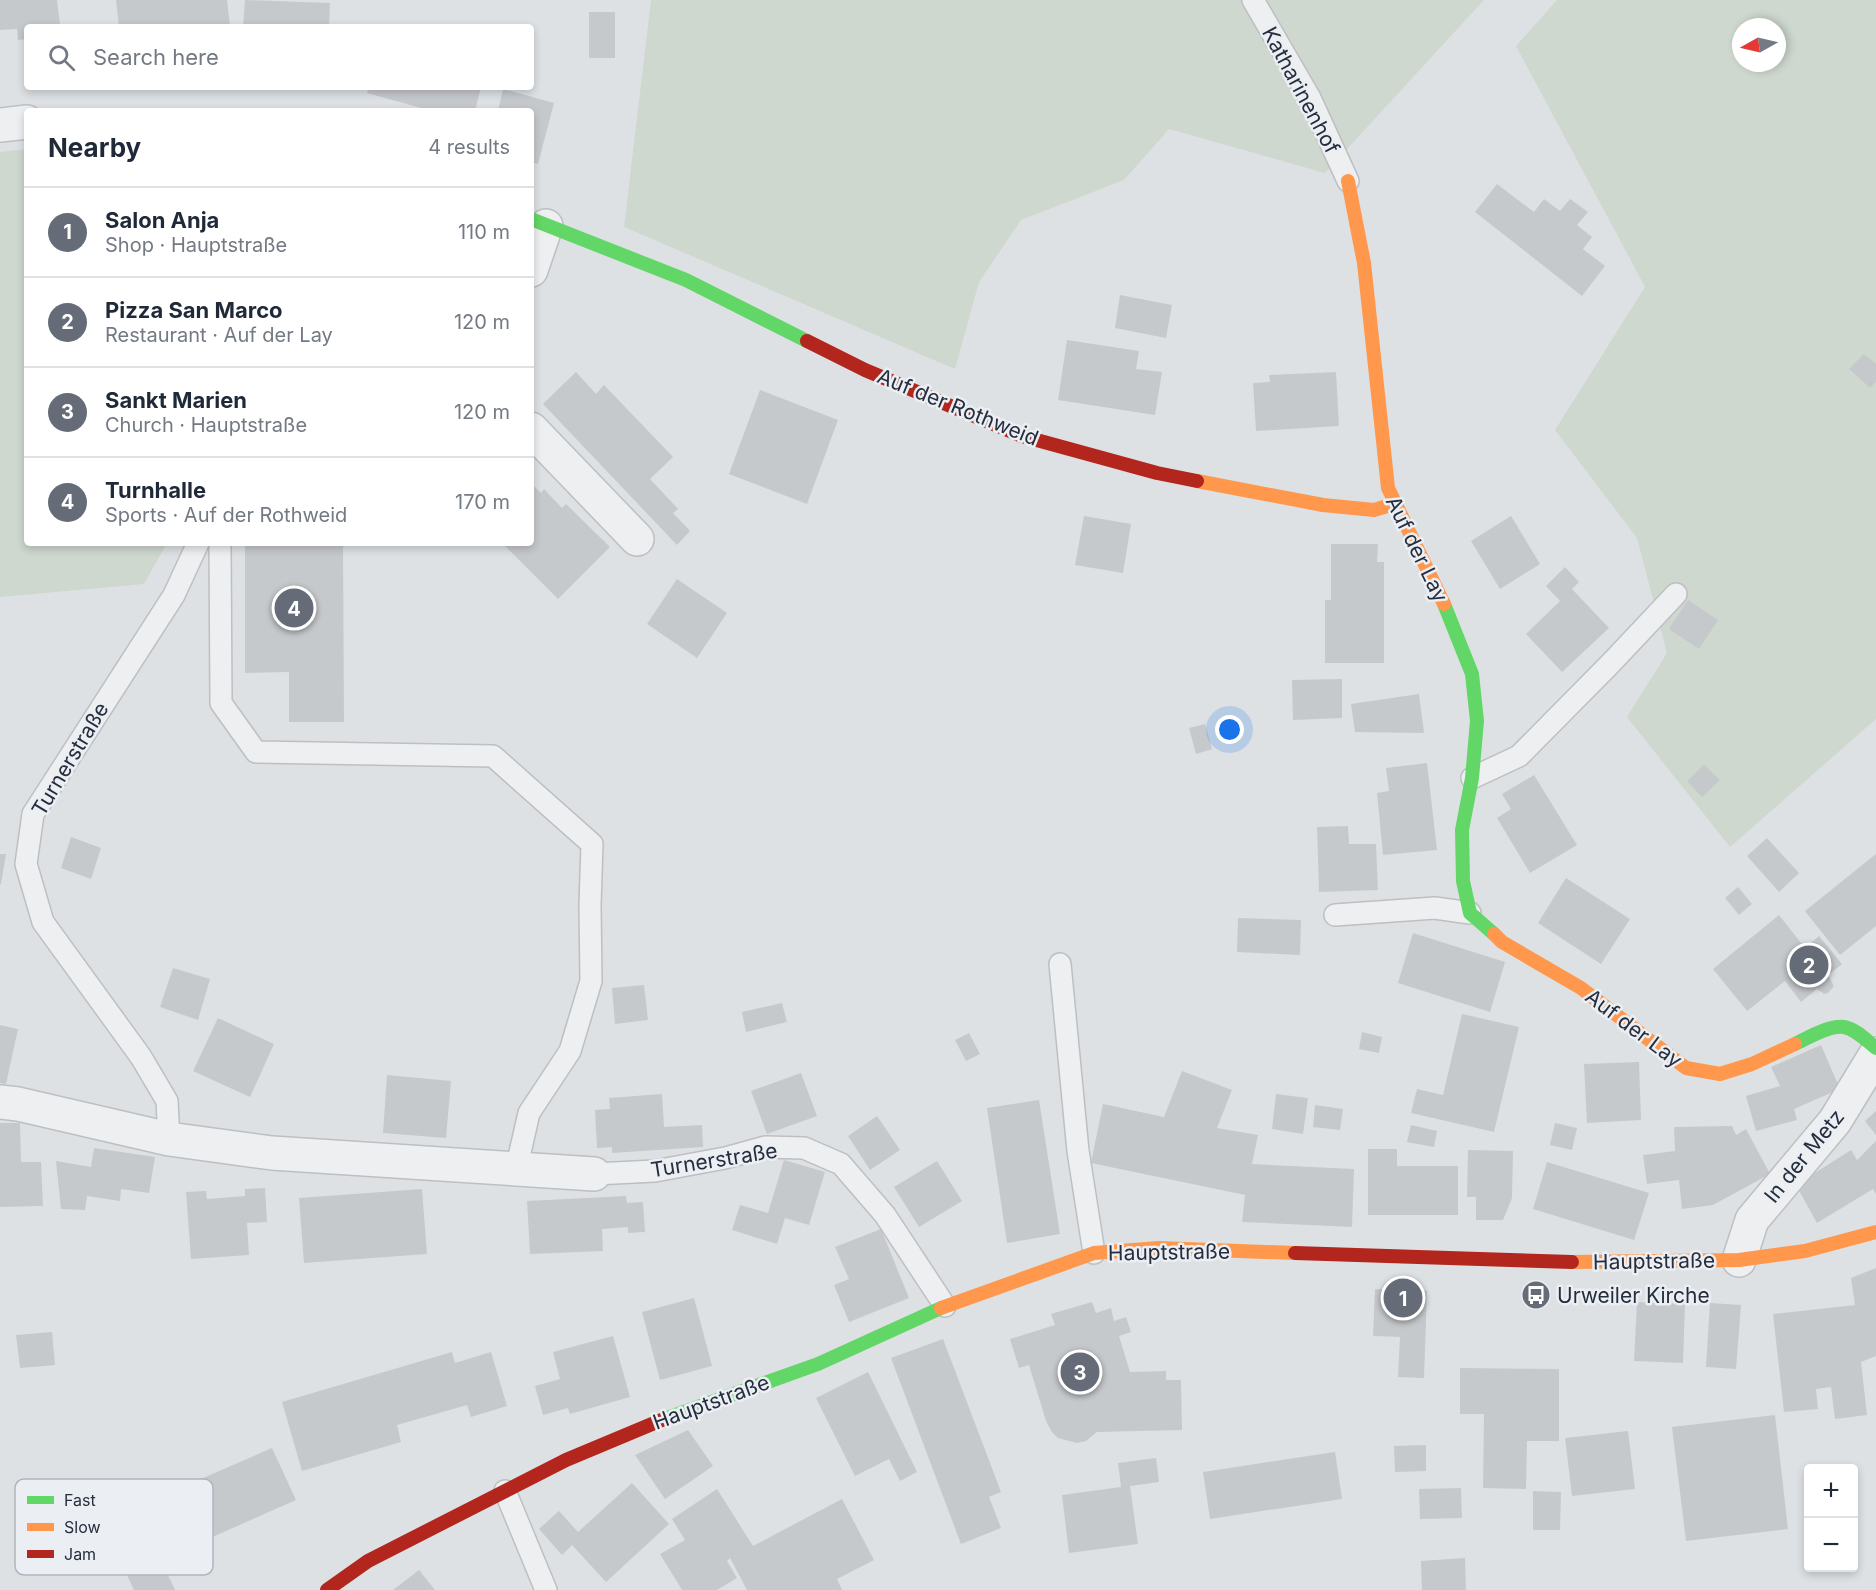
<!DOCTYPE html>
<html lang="en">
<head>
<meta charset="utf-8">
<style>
	body { margin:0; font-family:Inter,sans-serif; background:#f6f6f7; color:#1f2937 }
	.controls { position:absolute; right:18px; bottom:18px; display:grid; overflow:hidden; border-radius:6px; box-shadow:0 3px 9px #0003 }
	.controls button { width:54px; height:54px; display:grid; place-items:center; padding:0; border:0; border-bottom:2px solid #e0e1e3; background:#fff; color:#1f2937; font:30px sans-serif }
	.compass { position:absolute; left:1732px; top:18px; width:54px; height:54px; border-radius:50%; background:#fff; box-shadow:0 3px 9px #0003; rotate:262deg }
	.you { position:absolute; left:1230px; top:730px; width:21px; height:21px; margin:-15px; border:4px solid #fff; border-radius:50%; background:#1a73e8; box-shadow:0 0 0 9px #1a73e833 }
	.badge { display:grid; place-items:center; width:39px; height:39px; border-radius:50%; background:#666c77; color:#fff; font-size:20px; font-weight:700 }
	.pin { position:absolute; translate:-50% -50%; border:3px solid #fff; box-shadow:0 2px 6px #0006 }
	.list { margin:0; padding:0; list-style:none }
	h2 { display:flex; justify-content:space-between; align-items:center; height:78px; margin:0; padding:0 24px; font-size:26px }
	h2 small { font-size:20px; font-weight:400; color:#747a83 }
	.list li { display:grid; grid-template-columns:39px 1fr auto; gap:18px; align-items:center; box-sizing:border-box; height:90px; padding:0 24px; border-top:2px solid #e0e1e3 }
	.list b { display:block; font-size:22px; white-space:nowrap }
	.list p { margin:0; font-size:20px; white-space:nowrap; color:#747a83 }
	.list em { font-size:20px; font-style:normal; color:#747a83 }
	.icon { flex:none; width:33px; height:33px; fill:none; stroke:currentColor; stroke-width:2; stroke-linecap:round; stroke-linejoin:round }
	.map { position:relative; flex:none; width:1876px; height:1590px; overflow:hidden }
	.search { position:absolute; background:#fff; box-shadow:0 3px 9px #0003; left:24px; top:24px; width:510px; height:66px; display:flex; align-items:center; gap:15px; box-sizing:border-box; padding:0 21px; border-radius:6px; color:#747a83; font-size:22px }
	.panel { position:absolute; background:#fff; box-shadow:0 3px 9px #0003; left:24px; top:108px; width:510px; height:438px; border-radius:6px }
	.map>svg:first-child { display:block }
	.green { fill:#ced8cf; fill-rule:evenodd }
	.building { fill:#c6c9cc }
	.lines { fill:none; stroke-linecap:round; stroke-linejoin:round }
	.lane-casing { stroke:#bdbfc2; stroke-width:24 }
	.street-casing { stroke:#bdbfc2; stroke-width:36 }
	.lane { stroke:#edeff1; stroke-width:21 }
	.street { stroke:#edeff1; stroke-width:33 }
	.fast { stroke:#63d668; stroke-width:14 }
	.slow { stroke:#ff974d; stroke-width:14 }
	.jam { stroke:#b3261e; stroke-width:14 }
	.labels { text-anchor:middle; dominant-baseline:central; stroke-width:5; stroke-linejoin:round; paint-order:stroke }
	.street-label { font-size:21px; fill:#262d3d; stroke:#ebeff4 }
	.poi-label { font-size:21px; fill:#262d3d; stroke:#ebeff4; text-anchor:start }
	.key { fill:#ebeff4; stroke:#b0b5bd; stroke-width:1.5 }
	.key-label { font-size:16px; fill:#262d3d }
</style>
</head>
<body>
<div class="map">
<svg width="1876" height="1590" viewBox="0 0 1876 1590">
	<rect width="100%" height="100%" fill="#dee1e4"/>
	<g class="green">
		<polygon points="651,0 1484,0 1325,173 1169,129 1124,180 1021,220 979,282 955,369 624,227"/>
		<path d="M1557,0H1876V719L1730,847L1627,717L1667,653L1637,538L1555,430L1645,287L1516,46ZM1741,27H1777V63H1741Z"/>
		<polygon points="27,149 27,543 167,543 144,584 0,597 0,152"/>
	</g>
	<g class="building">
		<polygon points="0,0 57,0 60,24 27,27 27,39 18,40 17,29 0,30"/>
		<polygon points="116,0 227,0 230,26 119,27"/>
		<polygon points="245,0 330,3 329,27 243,27"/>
		<rect x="589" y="12" width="26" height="46"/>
		<polygon points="369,87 481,87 475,111 432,111 367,93"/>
		<polygon points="503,89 554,103 538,164 531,162 531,111 498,111"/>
		<polygon points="1497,184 1534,212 1544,199 1560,211 1570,199 1588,212 1577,225 1592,237 1583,249 1605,266 1582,296 1475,212"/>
		<polygon points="1120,295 1172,305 1166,338 1115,328"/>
		<polygon points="1067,340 1139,351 1136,369 1162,372 1155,415 1058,400"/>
		<polygon points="1864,354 1876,364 1876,382 1870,388 1849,369"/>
		<polygon points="576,372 596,394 604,385 673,457 650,479 678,509 673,513 690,531 677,545 543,404"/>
		<polygon points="1336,372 1339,426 1256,431 1253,383 1270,382 1269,375"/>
		<polygon points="760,390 838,420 807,504 729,474"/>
		<polygon points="531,483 541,493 544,489 562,508 566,504 610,547 558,599 502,543 531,543"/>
		<polygon points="1084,516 1131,524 1123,573 1075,565"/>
		<polygon points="1511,516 1540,564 1500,589 1471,541"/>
		<polygon points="245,543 343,543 344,722 289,722 289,672 245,673"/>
		<polygon points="1331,544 1378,544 1377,562 1384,562 1384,663 1325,663 1325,600 1331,600"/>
		<polygon points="1565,567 1579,582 1572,589 1609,628 1562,672 1526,634 1560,601 1546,586"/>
		<polygon points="677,579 727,613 697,658 647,624"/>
		<polygon points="1688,600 1718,620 1699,649 1669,629"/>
		<polygon points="1342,679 1342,718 1293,720 1292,680"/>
		<polygon points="1419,694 1424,733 1355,732 1351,704"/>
		<polygon points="1205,724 1212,749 1196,754 1189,728"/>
		<polygon points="1427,763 1437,850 1383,855 1377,793 1389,791 1386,768"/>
		<polygon points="1704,765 1720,780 1702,797 1687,781"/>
		<polygon points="1534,775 1577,845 1530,873 1497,818 1511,809 1502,794"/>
		<polygon points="1348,826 1349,844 1376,844 1378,890 1319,892 1317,827"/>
		<polygon points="71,837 101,848 91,879 61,868"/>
		<polygon points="1767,838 1799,873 1779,892 1747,856"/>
		<polygon points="0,854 6,854 1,884 0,884"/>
		<polygon points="1876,854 1876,926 1840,955 1805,911"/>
		<polygon points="1566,878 1630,919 1601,964 1538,923"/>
		<polygon points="1738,887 1752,904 1739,915 1725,898"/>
		<polygon points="1779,915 1805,948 1819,936 1842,964 1828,975 1834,986 1828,993 1824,994 1817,989 1801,1002 1785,981 1747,1011 1713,969"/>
		<polygon points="1238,918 1301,920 1300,955 1237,952"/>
		<polygon points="1413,933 1505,962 1490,1012 1398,983"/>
		<polygon points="173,968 210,979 198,1020 160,1007"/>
		<polygon points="644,985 648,1020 615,1024 612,988"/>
		<polygon points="782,1003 787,1022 746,1032 742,1012"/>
		<polygon points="1462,1014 1519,1027 1494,1132 1411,1113 1417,1089 1443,1095"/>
		<polygon points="218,1018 274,1044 250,1097 193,1071"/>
		<polygon points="0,1025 18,1029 6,1084 0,1083"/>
		<polygon points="1362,1032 1382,1037 1379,1053 1359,1049"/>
		<polygon points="969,1033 980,1054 966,1061 955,1040"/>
		<polygon points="1821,1045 1840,1089 1794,1109 1797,1120 1756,1131 1746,1096 1780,1086 1771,1067"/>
		<polygon points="1639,1062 1641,1120 1587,1123 1584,1064"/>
		<polygon points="1182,1071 1232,1090 1217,1128 1258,1135 1252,1164 1354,1169 1352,1227 1242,1222 1245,1195 1091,1163 1103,1104 1164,1117"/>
		<polygon points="801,1073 817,1116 767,1134 751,1091"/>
		<polygon points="387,1075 451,1081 446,1138 383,1133"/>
		<polygon points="662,1094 664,1127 702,1125 703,1147 612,1153 612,1147 597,1148 595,1110 610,1109 609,1098"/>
		<polygon points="1276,1094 1308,1098 1303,1134 1272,1129"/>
		<polygon points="1039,1100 1060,1234 1007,1243 987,1108"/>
		<polygon points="1315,1105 1343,1109 1340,1130 1313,1127"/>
		<polygon points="1876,1111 1876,1135 1865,1121"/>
		<polygon points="877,1116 900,1150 870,1170 848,1136"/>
		<polygon points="0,1123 20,1123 21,1162 41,1162 43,1206 0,1207"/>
		<polygon points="1555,1123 1577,1128 1572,1150 1550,1145"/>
		<polygon points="1411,1125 1437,1131 1434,1147 1407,1142"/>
		<polygon points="1732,1126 1736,1135 1746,1129 1770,1174 1713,1205 1682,1209 1679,1180 1647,1184 1643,1155 1675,1151 1674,1127"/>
		<polygon points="1876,1141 1876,1194 1873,1189 1817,1223 1796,1185 1851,1150 1857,1160"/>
		<polygon points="94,1148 155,1157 149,1193 121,1189 120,1201 87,1196 85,1210 61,1209 56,1161 91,1167"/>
		<polygon points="1368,1149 1397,1149 1397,1166 1458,1166 1458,1215 1368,1215"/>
		<polygon points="1468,1150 1513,1151 1512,1198 1503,1220 1476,1220 1476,1197 1467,1197"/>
		<polygon points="784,1160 825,1172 809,1225 785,1218 777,1244 732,1230 740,1205 768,1213"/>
		<polygon points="937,1161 962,1201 919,1227 894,1187"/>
		<polygon points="1547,1162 1649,1193 1634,1240 1533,1209"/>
		<polygon points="265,1188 267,1222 247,1223 249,1255 191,1259 186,1192 206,1191 207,1199 245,1196 245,1189"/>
		<polygon points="422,1189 427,1254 304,1263 299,1198"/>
		<polygon points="626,1196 627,1203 643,1202 645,1232 628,1233 628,1227 602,1229 603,1251 530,1254 527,1201"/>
		<polygon points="881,1229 909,1298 849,1322 834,1285 849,1279 835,1247"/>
		<polygon points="1876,1268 1876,1356 1861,1362 1867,1415 1835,1419 1831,1387 1816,1389 1818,1409 1784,1412 1773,1314 1855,1305 1851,1278"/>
		<polygon points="1375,1289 1427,1291 1424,1378 1398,1377 1400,1337 1373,1336"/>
		<polygon points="694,1298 712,1366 660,1380 642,1312"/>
		<polygon points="1092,1302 1096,1313 1111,1308 1114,1321 1126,1317 1131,1332 1119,1336 1130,1372 1166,1371 1166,1380 1181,1380 1182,1430 1097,1432 1086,1441 1077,1443 1058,1438 1052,1432 1046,1421 1029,1365 1019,1368 1010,1339 1055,1325 1051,1314"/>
		<polygon points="1637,1302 1685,1304 1683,1363 1634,1361"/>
		<polygon points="1710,1303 1741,1305 1736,1369 1706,1367"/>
		<polygon points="52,1332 55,1365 20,1368 16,1335"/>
		<polygon points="613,1336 630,1397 570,1414 568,1408 543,1415 535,1386 560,1379 553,1352"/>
		<polygon points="943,1339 1001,1492 989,1497 1001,1528 961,1544 891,1358"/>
		<polygon points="452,1352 455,1363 491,1352 507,1406 471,1417 467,1405 397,1425 401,1442 302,1471 282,1402"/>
		<polygon points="1460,1368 1559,1369 1559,1441 1527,1441 1526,1489 1483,1488 1484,1414 1460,1414"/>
		<polygon points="868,1372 917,1472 900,1481 889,1459 855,1476 816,1398"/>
		<polygon points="1775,1415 1788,1529 1686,1541 1672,1427"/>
		<polygon points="688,1430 713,1466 665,1499 635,1455"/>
		<polygon points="1628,1431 1635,1489 1572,1496 1565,1438"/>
		<polygon points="1426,1445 1426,1471 1395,1472 1394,1446"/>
		<polygon points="272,1448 296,1500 165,1558 155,1534 177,1524 164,1495"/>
		<polygon points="1335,1452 1342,1499 1210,1519 1203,1472"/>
		<polygon points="1156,1458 1159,1482 1130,1486 1138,1544 1069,1553 1062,1495 1121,1487 1118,1463"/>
		<polygon points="632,1483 669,1524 606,1582 572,1545 562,1555 539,1529 559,1511 578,1532"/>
		<polygon points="1461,1488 1462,1518 1420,1519 1419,1489"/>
		<polygon points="717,1489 753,1546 842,1499 874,1560 837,1579 842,1590 747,1590 730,1558 727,1561 737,1578 717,1590 682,1590 660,1554 685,1540 672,1519"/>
		<polygon points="1533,1491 1561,1492 1560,1530 1533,1530"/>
		<polygon points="1465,1558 1466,1590 1422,1590 1421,1561"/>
		<polygon points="161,1560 175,1590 134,1590 127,1575"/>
		<polygon points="419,1570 435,1590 393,1590"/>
	</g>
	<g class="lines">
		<g class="lane-casing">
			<g id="lane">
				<polyline points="1253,0 1310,98 1348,181"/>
				<polyline points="220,543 221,703 256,752 493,756 592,844 590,905 591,981 570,1051 529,1113 516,1170"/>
				<polyline points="1472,778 1519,756 1611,663 1676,594"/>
				<polyline points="1335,915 1435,908 1470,913"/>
				<polyline points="1060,964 1078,1151 1094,1253"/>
				<polyline points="169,1139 167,1101 141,1057 43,922 26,864 33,814 174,595 198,543"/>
				<polyline points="594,1174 655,1171 725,1158 765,1147 804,1148 841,1164 885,1215 945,1306"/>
				<polyline points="505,1491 546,1590"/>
			</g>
		</g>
		<g class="street-casing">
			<g id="street">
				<polyline points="0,125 27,122"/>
				<polyline points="531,270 546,226"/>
				<polyline points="531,429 637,539"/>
				<polyline points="0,1102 18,1104 169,1139 272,1153 594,1174"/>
				<polyline points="1739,1260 1752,1220 1835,1121 1876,1054"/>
			</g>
		</g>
		<use href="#lane" class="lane"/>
		<use href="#street" class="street"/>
		<g class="fast">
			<polyline points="531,219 686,280 807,341"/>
			<polyline points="1444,604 1472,674 1477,721 1472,778 1462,830 1463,881 1470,913 1494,934"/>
			<path d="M1795,1044C1808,1038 1829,1025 1844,1027C1856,1029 1867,1041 1876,1048"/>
			<polyline points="664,1419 818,1364 941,1308"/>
		</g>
		<g class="slow">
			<polyline points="1348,181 1364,263 1388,488 1444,604"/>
			<polyline points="1197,481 1323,505 1374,510 1394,504"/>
			<polyline points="1494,934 1502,942 1581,988 1686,1068 1720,1074 1752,1064 1795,1044"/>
			<polyline points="1572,1262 1739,1260 1805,1251 1876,1232"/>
			<polyline points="941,1308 1094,1253 1159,1248 1295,1253"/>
		</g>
		<g class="jam">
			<polyline points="807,341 865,370 1022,436 1157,473 1197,481"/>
			<polyline points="1295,1253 1572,1262"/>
			<polyline points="327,1590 368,1561 566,1460 664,1419"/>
		</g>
	</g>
	<defs>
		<g id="bus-disc" transform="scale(1.5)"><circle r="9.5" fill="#666c77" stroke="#ebeff4"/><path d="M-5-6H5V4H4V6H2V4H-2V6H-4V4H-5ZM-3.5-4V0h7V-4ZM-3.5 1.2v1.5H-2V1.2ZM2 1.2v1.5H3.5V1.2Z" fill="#fff"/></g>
	</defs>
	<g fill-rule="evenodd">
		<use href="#bus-disc" x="1536" y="1295"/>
	</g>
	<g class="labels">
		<g class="street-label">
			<text transform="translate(1301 90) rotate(62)">Katharinenhof</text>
			<text transform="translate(958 407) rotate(22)">Auf der Rothweid</text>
			<text transform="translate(1417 549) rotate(64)">Auf der Lay</text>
			<text transform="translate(70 759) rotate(-59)">Turnerstraße</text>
			<text transform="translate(1634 1028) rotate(37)">Auf der Lay</text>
			<text transform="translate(1804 1156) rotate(-51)">In der Metz</text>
			<text transform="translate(714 1160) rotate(-9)">Turnerstraße</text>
			<text transform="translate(1169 1252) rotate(-1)">Hauptstraße</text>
			<text transform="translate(1654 1261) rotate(-1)">Hauptstraße</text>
			<text transform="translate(711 1402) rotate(-20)">Hauptstraße</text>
		</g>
		<g class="poi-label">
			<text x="1557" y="1295">Urweiler Kirche</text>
		</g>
	</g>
	<rect x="15" y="1479" width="198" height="96" rx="9" class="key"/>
	<rect x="27" y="1496" width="27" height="8" fill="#63d668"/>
	<rect x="27" y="1523" width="27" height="8" fill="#ff974d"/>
	<rect x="27" y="1550" width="27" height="8" fill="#b3261e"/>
	<g class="key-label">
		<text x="64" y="1506">Fast</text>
		<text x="64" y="1533">Slow</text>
		<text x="64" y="1560">Jam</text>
	</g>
</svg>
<div class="controls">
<button>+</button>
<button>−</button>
</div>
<svg class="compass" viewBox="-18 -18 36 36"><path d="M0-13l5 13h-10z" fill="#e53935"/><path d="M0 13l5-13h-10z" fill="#747a83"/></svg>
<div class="you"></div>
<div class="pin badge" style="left:1403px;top:1298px">1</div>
<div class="pin badge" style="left:1809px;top:965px">2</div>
<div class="pin badge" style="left:1080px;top:1372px">3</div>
<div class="pin badge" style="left:294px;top:608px">4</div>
<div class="search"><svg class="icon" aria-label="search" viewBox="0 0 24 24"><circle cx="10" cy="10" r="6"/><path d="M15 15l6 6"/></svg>Search here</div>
<section class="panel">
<h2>Nearby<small>4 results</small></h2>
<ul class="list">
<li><span class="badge">1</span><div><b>Salon Anja</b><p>Shop · Hauptstraße</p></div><em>110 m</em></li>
<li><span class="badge">2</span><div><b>Pizza San Marco</b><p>Restaurant · Auf der Lay</p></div><em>120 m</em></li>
<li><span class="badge">3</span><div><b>Sankt Marien</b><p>Church · Hauptstraße</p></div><em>120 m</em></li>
<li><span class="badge">4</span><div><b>Turnhalle</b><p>Sports · Auf der Rothweid</p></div><em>170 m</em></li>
</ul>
</section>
</div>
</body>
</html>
